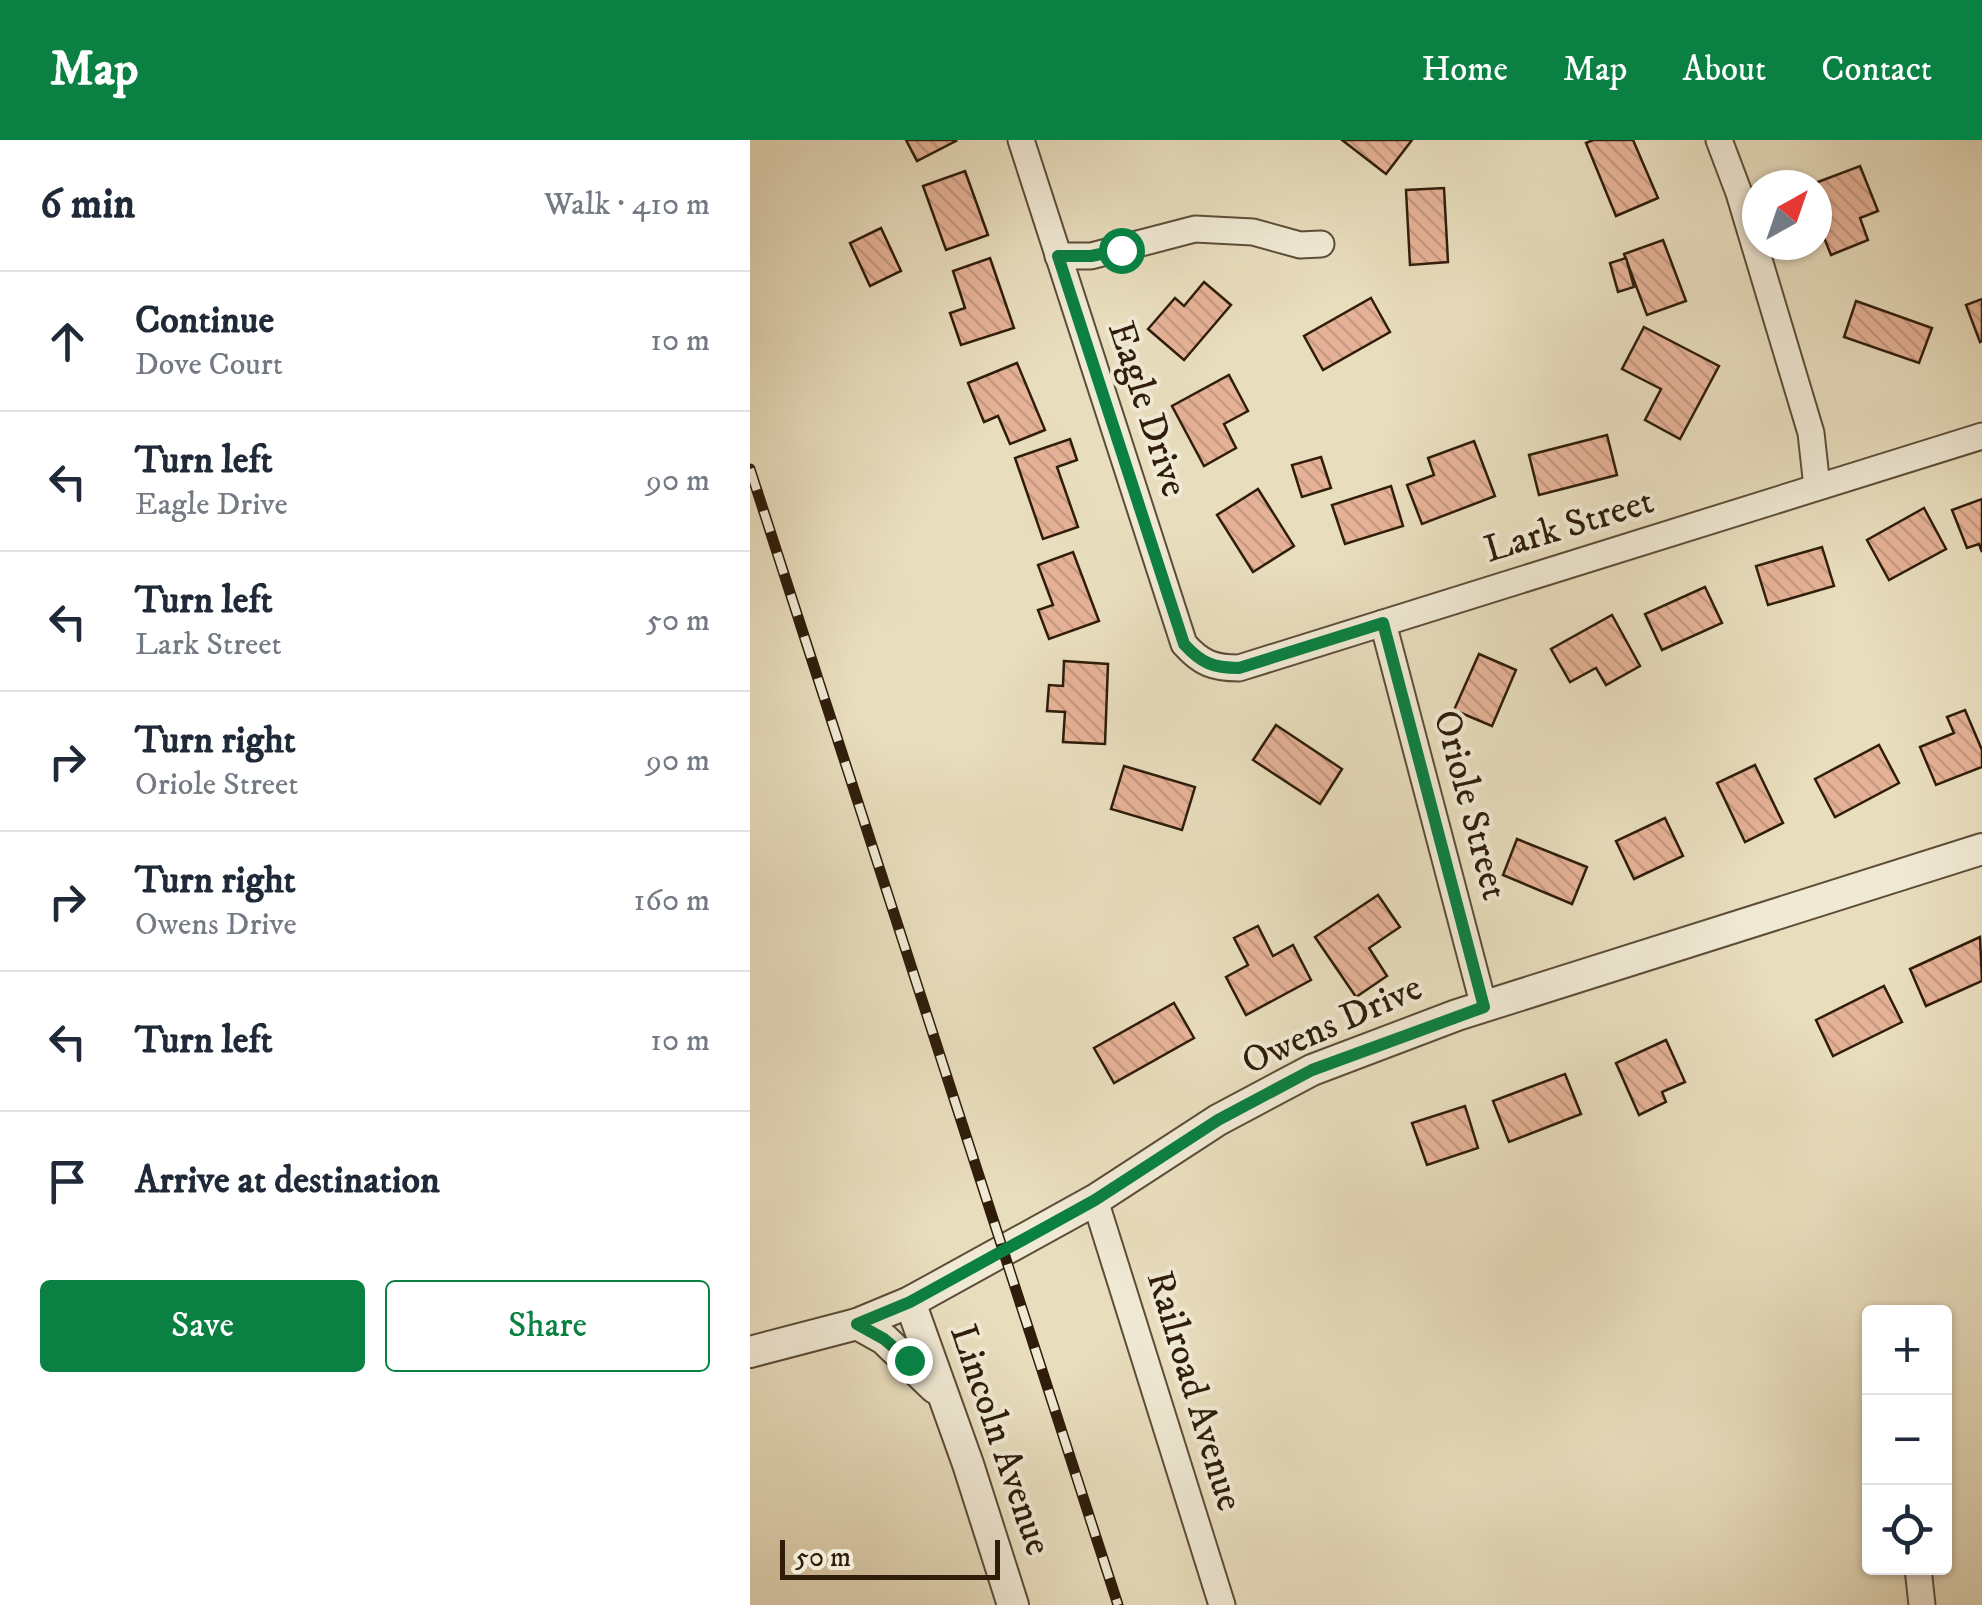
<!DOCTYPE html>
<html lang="en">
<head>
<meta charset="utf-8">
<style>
	body { margin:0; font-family:"IM FELL DW Pica",serif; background:#f2f2f3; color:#1f2937 }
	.controls { position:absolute; right:30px; bottom:30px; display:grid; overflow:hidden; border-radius:10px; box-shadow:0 2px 8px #0004 }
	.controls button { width:90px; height:90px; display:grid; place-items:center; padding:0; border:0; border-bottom:2px solid #e0e1e3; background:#fff; color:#1f2937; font:50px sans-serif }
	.compass { position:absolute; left:992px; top:30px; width:90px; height:90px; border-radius:50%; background:#fff; box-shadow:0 2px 8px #0004; rotate:40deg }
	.scale { position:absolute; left:30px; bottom:25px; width:220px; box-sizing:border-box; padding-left:10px; border:5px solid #2f1d0a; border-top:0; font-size:28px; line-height:35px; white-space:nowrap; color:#2f1d0a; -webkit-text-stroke:8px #f0e9d4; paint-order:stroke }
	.stop { position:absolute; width:30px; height:30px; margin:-22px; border:8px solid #0b8043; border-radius:50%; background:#fff }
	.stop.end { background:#0b8043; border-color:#fff; box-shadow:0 2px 10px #0008 }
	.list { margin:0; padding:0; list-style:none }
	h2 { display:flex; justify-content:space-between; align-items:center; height:130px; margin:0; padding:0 40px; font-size:42px }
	h2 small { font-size:32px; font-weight:400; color:#747a83 }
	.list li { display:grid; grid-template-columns:65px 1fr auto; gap:30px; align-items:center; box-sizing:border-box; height:140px; padding:0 40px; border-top:2px solid #e0e1e3 }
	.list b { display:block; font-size:38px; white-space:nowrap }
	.list p { margin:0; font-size:32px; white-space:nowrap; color:#747a83 }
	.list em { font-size:32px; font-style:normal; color:#747a83 }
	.actions { display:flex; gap:20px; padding:30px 40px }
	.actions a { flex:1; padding:22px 0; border:2px solid #0b8043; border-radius:10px; text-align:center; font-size:35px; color:#0b8043 }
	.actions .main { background:#0b8043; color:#fff }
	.icon { flex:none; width:55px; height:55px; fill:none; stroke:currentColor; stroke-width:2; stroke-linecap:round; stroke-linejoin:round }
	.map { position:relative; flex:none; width:1232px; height:1465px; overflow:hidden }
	header { display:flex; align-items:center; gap:60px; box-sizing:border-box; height:140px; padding:0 50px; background:#0b8043; color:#fff }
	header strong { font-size:48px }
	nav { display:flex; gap:55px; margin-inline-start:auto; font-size:35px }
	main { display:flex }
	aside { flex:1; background:#fff }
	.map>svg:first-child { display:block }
	.building { fill:url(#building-back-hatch); stroke:#2f1d0a; stroke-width:2.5 }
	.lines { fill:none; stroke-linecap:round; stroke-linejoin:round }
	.minor-casing { stroke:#5d4d37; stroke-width:29 }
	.tertiary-casing { stroke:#5d4d37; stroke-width:34 }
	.minor { stroke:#f0e9d4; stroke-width:25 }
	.tertiary { stroke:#f0e9d4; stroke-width:30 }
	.rail-casing { stroke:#2f1d0a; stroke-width:11 }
	.rail { stroke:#f0e9d4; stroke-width:8; stroke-dasharray:22; stroke-linecap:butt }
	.route { stroke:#0b8043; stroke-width:12 }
	.labels { text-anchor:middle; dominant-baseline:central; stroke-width:8; stroke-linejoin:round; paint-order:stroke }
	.street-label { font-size:38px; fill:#2f1d0a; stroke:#f0e9d4 }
</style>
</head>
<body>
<header>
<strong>Map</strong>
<nav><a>Home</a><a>Map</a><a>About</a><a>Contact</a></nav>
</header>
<main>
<aside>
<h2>6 min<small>Walk · 410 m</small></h2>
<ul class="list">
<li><svg class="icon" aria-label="ahead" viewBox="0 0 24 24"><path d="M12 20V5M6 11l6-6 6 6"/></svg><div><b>Continue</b><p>Dove Court</p></div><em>10 m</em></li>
<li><svg class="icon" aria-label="left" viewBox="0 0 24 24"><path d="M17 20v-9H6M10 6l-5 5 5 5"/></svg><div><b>Turn left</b><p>Eagle Drive</p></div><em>90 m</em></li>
<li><svg class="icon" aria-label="left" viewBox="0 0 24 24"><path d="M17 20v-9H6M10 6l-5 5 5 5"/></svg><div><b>Turn left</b><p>Lark Street</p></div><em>50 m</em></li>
<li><svg class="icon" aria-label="right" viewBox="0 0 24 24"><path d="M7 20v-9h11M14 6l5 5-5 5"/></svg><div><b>Turn right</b><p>Oriole Street</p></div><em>90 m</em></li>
<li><svg class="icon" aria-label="right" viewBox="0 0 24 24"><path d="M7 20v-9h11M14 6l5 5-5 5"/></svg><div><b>Turn right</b><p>Owens Drive</p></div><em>160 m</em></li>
<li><svg class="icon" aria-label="left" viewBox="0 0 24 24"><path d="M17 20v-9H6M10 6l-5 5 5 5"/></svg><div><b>Turn left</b></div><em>10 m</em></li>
<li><svg class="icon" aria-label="arrive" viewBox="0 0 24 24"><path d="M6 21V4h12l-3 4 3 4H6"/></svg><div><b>Arrive at destination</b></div></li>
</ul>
<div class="actions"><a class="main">Save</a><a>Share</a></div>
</aside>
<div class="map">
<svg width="1232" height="1465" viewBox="0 0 1232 1465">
	<defs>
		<pattern id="building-back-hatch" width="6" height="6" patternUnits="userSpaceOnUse" patternTransform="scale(2.5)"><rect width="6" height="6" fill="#e6b297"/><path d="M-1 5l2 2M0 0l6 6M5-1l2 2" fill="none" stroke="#c69981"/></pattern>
	</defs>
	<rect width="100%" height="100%" fill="#e8ddbd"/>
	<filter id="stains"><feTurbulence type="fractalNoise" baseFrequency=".002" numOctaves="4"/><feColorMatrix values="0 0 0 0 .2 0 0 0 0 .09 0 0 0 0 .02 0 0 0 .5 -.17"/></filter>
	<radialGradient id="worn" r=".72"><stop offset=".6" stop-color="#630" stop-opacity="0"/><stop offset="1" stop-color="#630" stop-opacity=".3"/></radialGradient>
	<g class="building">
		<polygon points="156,0 205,0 206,1 167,21"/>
		<polygon points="592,0 662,0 636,34"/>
		<polygon points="843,0 883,0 908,58 866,76 836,3"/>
		<polygon points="1110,26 1128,71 1110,78 1118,100 1081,115 1067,80 1067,45 1060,45"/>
		<polygon points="215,31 238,95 196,110 173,46"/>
		<polygon points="694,48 698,122 660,125 656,50"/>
		<polygon points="131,88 151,131 120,146 100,103"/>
		<polygon points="913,100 936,161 897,175 874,114"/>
		<polygon points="240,118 264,188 211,205 200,173 215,168 203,131"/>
		<polygon points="876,118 884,147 868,152 860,123"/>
		<polygon points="454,142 481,165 434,220 398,189 425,158 434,166"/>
		<polygon points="621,158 640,192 573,230 554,196"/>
		<polygon points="1232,159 1232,201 1230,202 1216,165"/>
		<polygon points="1106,161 1182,188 1169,223 1094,197"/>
		<polygon points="894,187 969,226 930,299 895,280 911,249 872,229"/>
		<polygon points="267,223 295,290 260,304 248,276 234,282 218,243"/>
		<polygon points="479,235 498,271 474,284 486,308 454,326 422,266"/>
		<polygon points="857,295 867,335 789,355 779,315"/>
		<polygon points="320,299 327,320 307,327 328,387 293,399 265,318"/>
		<polygon points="724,301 745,356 672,384 657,345 684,335 678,318"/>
		<polygon points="571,317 581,348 552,357 542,325"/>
		<polygon points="641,346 653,386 595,404 582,365"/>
		<polygon points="508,349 544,406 503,432 467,375"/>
		<polygon points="1232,359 1232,412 1229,404 1217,408 1202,370"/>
		<polygon points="1174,368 1196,409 1139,440 1117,400"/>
		<polygon points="1072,407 1084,446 1018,465 1006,426"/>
		<polygon points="323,412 349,481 299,499 288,470 303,465 288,425"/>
		<polygon points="955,447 972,483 912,510 895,474"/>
		<polygon points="862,475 890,526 856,545 846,528 820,542 801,509"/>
		<polygon points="729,514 766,530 742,586 704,570"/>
		<polygon points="314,521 358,524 355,604 313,602 315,572 297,571 299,545 313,546"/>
		<polygon points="1215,570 1232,610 1232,627 1186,645 1170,607 1204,593 1197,577"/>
		<polygon points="526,585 592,629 570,664 503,620"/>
		<polygon points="1129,605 1149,643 1085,677 1065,639"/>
		<polygon points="1005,625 1033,683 995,702 967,643"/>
		<polygon points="374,626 445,647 432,690 361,669"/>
		<polygon points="915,678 933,716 884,739 866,701"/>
		<polygon points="767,699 837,727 822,764 753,735"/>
		<polygon points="628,755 650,787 619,808 637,836 606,857 565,797"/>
		<polygon points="508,786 523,816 543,805 561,840 496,875 476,837 498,825 484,798"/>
		<polygon points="1230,797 1232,841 1176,866 1160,829"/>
		<polygon points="1134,846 1152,882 1083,916 1066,880"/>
		<polygon points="424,863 444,898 364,943 344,908"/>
		<polygon points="916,900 935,942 912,952 916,962 889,975 866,923"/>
		<polygon points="815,934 831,974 759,1002 743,961"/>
		<polygon points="715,966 728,1008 677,1025 662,983"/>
	</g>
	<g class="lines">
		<g class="minor-casing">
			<g id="minor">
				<path d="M271,0L434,504C451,523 463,528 489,528L1232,296"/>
				<polyline points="969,0 989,53 1061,293 1067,347"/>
				<polyline points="308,116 341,116 445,89 503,92 550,105 571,104"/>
				<polyline points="633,483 734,867"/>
				<polyline points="345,1060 472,1465"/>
				<polyline points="1168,1428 1172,1465"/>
			</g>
		</g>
		<g class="tertiary-casing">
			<g id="tertiary">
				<polyline points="160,1162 218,1324 263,1465"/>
				<polyline points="107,1184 134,1199 185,1248"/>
				<polyline points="0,1212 107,1184 160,1162 345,1060 468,980 562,930 707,875 1232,709"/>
			</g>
		</g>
		<use href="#minor" class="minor"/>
		<use href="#tertiary" class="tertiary"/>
		<g class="rail-casing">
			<polyline id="rail" points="0,329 368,1465"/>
		</g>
		<use href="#rail" class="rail"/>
	</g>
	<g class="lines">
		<path class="route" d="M159,1220L134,1199L107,1184L160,1162L345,1060L468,980L562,930L734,867L633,483L489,528C463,528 451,523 434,504L308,116H341L371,110"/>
	</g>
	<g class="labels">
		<g class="street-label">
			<text transform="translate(397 269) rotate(72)">Eagle Drive</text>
			<text transform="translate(819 386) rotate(-17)">Lark Street</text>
			<text transform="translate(720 665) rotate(75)">Oriole Street</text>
			<text transform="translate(582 885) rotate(-24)">Owens Drive</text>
			<text transform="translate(444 1251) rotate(73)">Railroad Avenue</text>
			<text transform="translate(250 1300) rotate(71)">Lincoln Avenue</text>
		</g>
	</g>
	<rect width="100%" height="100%" filter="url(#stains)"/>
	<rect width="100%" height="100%" fill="url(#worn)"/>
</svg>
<div class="controls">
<button>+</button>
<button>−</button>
<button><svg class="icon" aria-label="locate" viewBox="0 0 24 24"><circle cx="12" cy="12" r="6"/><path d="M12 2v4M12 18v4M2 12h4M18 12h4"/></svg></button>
</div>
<svg class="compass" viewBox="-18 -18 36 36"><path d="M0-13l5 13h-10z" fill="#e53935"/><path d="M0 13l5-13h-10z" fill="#747a83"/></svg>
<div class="scale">50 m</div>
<div class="stop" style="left:371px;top:110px"></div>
<div class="stop end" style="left:159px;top:1220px"></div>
</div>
</main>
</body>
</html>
